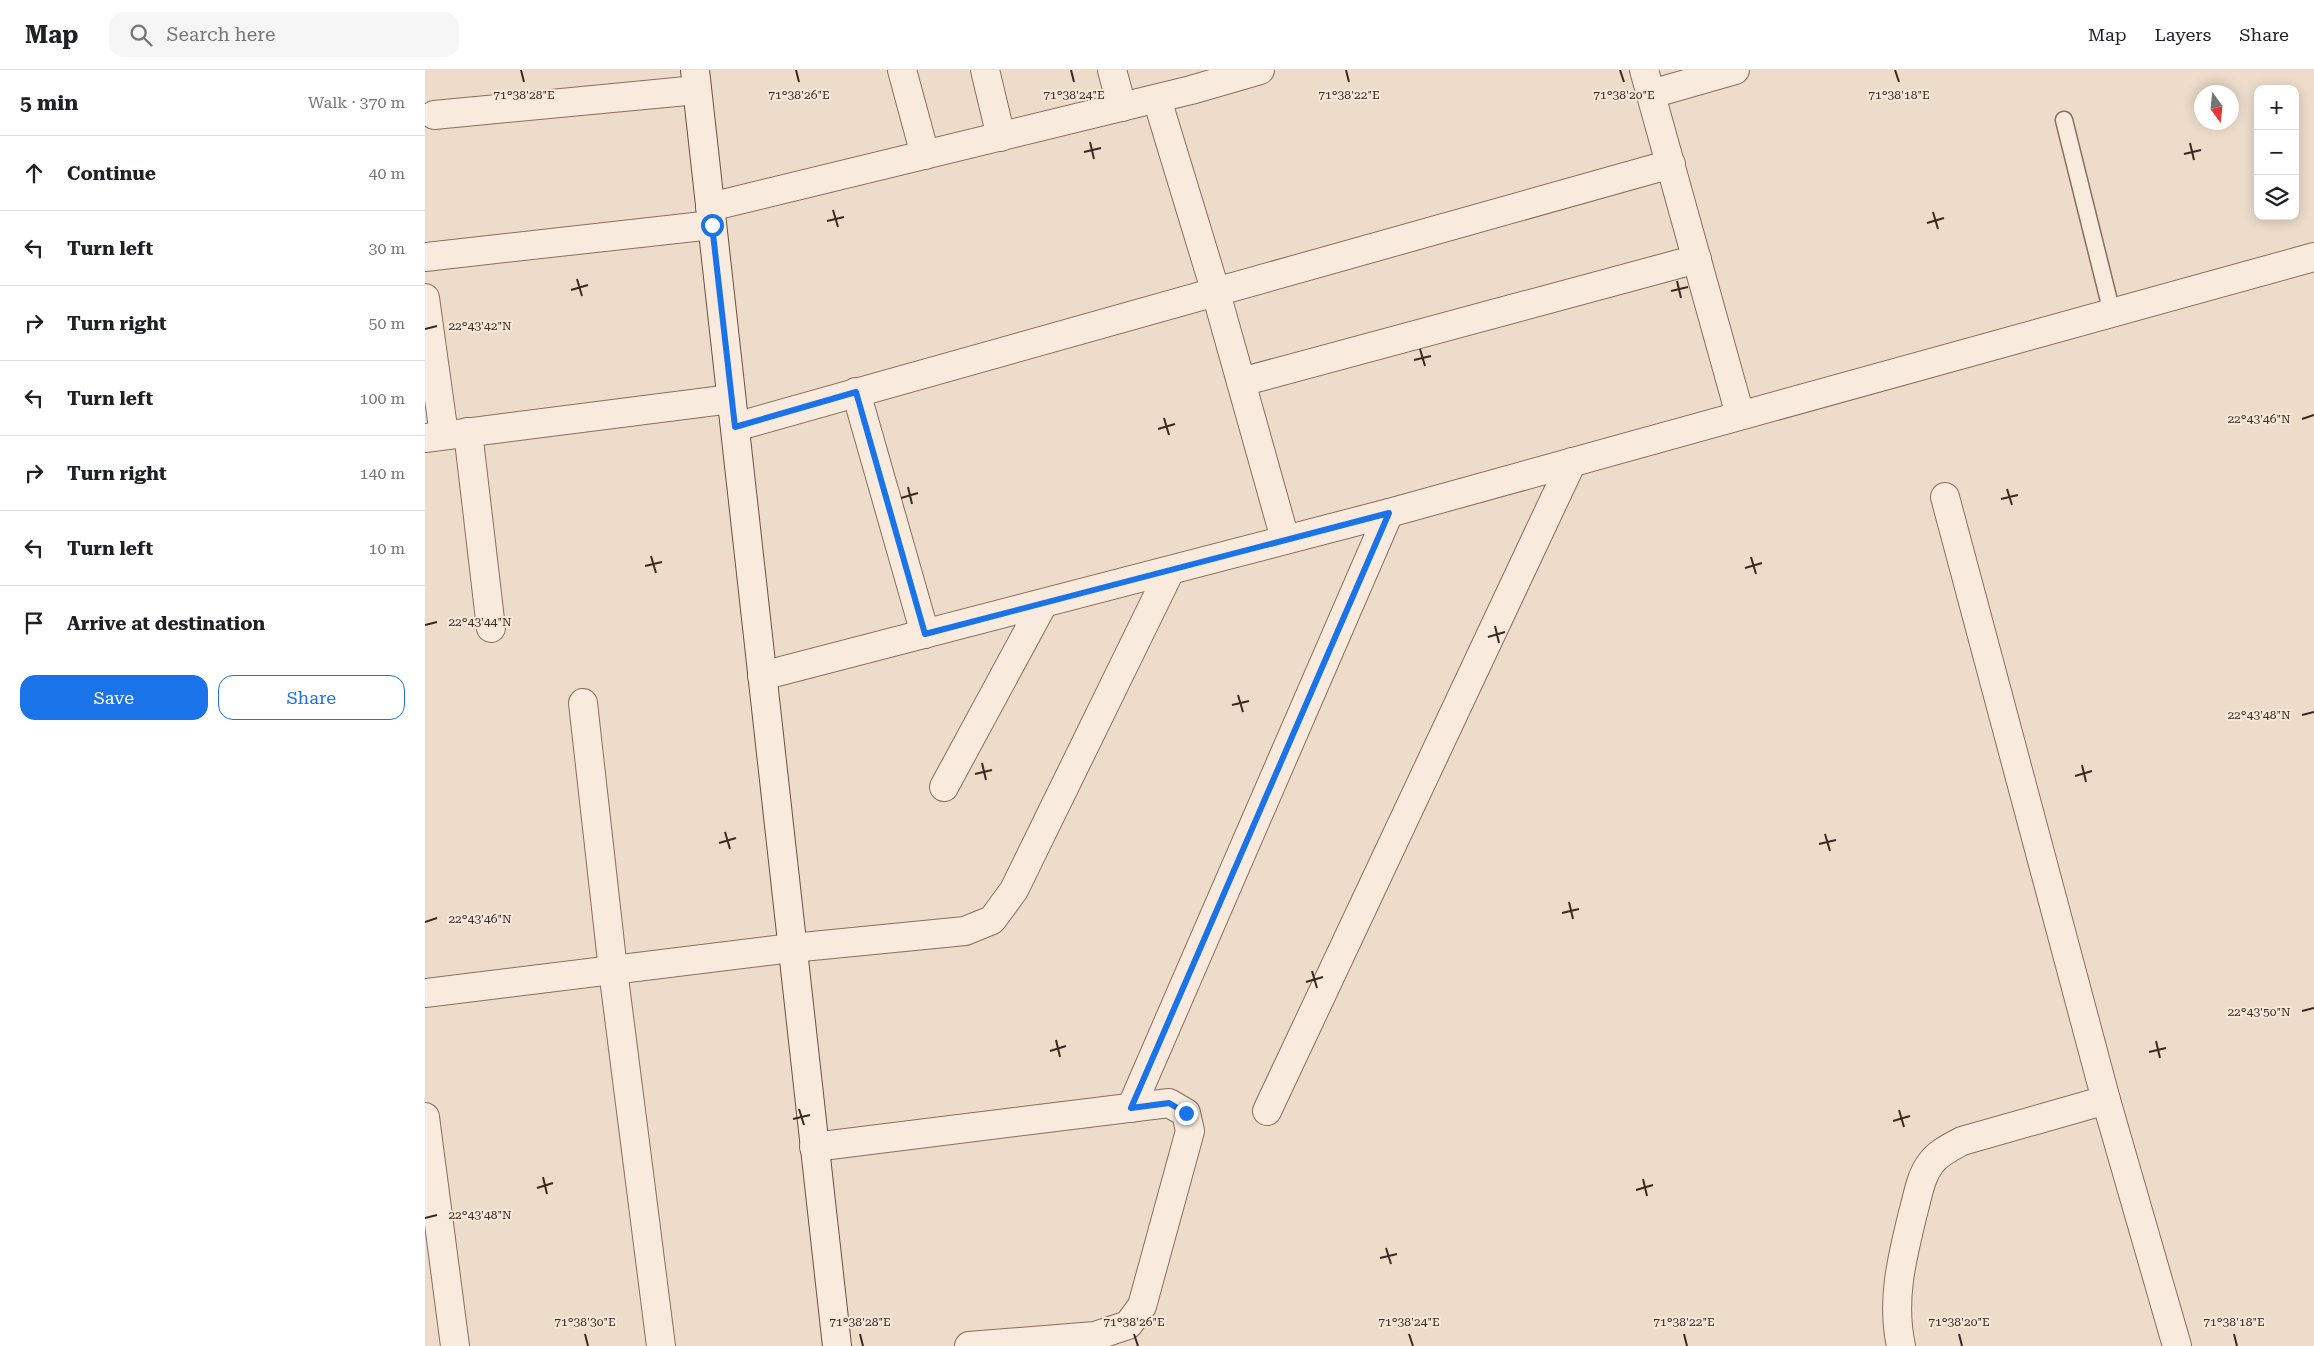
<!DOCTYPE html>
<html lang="en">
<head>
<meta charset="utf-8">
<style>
	body { margin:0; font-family:"Roboto Serif",serif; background:#f6f6f6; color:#202124 }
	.controls { position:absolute; right:15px; top:15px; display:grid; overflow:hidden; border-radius:10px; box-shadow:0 2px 12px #0003 }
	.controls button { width:45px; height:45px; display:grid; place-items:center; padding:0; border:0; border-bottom:1px solid #e0e0e0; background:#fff; color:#202124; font:25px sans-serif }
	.compass { position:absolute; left:1769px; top:15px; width:45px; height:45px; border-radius:50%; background:#fff; box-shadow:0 2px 12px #0003; rotate:165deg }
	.stop { position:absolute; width:15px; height:15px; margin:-11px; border:4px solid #1a73e8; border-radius:50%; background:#fff }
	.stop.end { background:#1a73e8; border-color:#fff; box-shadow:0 1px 5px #0008 }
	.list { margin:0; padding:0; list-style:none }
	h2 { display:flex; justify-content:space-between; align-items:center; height:65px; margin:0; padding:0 20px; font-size:21px }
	h2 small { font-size:16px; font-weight:400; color:#757577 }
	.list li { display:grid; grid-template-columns:32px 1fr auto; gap:15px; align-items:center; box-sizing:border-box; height:75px; padding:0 20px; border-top:1px solid #e0e0e0 }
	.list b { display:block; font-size:19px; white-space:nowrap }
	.list em { font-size:16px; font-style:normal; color:#757577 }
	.actions { display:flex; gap:10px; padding:15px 20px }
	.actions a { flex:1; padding:11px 0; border:1px solid #1a73e8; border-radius:15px; text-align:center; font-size:18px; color:#1a73e8 }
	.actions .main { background:#1a73e8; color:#fff }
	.icon { flex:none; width:28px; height:28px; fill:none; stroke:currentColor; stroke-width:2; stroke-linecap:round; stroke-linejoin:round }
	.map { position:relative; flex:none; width:1889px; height:1276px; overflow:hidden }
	header { display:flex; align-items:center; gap:30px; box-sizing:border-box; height:70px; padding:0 25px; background:#fff; border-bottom:1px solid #e0e0e0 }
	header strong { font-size:24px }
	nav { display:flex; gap:28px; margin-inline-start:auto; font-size:18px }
	.search { width:350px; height:45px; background:#f6f6f6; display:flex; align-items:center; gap:12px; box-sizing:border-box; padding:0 18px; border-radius:15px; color:#757577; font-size:19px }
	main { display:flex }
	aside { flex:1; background:#fff }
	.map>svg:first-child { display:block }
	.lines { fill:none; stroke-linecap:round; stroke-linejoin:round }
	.lane-casing { stroke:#8a6d5f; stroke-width:19 }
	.street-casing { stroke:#8a6d5f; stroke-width:30 }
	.secondary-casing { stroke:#6c4f42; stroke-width:30 }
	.lane { stroke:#f8ebdd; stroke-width:16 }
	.street { stroke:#f8ebdd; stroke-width:28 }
	.secondary { stroke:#f8ebdd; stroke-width:28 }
	.route { stroke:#1a73e8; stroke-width:6 }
	.ticks { fill:none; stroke:#3b2921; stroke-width:2 }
	.ticks-label { font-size:12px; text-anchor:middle; fill:#3b2921; stroke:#f5e8d9; stroke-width:4; stroke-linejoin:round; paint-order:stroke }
</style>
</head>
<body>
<header>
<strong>Map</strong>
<div class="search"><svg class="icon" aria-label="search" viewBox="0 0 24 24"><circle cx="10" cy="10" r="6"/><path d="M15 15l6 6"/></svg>Search here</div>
<nav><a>Map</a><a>Layers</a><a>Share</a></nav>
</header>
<main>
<aside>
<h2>5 min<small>Walk · 370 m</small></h2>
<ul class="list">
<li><svg class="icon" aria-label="ahead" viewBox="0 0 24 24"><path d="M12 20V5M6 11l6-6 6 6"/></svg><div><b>Continue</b></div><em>40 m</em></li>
<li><svg class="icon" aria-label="left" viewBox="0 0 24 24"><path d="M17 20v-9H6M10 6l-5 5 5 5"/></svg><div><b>Turn left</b></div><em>30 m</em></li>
<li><svg class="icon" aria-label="right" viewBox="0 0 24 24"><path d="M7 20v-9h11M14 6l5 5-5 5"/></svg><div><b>Turn right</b></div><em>50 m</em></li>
<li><svg class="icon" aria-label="left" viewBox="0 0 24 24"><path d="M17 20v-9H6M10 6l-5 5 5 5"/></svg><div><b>Turn left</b></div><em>100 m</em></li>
<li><svg class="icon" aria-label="right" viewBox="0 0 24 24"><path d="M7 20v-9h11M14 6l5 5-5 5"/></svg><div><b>Turn right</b></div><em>140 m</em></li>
<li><svg class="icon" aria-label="left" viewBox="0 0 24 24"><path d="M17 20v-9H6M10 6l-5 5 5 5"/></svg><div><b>Turn left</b></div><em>10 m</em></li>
<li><svg class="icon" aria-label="arrive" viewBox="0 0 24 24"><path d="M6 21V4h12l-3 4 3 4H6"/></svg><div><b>Arrive at destination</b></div></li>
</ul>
<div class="actions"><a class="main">Save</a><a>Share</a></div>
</aside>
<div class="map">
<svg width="1889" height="1276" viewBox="0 0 1889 1276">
	<rect width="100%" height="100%" fill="#eddcca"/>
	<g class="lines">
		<g class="lane-casing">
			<polyline id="lane" points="1639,50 1687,243"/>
		</g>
		<g class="street-casing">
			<g id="street">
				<polyline points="477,0 500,85"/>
				<polyline points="560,0 576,67"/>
				<polyline points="687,0 697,37"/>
				<polyline points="1219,0 1315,345"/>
				<polyline points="1226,24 1310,0"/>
				<polyline points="732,29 791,223 860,469"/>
				<polyline points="9,45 272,20"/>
				<polyline points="285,137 766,20 835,0"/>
				<polyline points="0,187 287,155"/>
				<polyline points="0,228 19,365"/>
				<polyline points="816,312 1272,189"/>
				<polyline points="431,322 500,564"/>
				<polyline points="310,357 1246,94"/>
				<polyline points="43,362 66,558"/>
				<polyline points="0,368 306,329"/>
				<polyline points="1520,427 1681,1030 1752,1276"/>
				<polyline points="337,606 964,443 1889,187"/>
				<polyline points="158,633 188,900 236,1276"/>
				<polyline points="519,717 618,534"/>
				<polyline points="0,923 367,878 540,861 567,850 589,820 745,501"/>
				<polyline points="706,1038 964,443"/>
				<polyline points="842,1041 1147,392"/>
				<polyline points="0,1047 30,1276"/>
				<polyline points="389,1077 744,1033 761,1043 765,1061 717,1236 703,1255 670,1266 544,1276"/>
				<path d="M1476,1276C1466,1230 1477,1188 1488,1143C1493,1126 1495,1107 1506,1093C1513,1083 1526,1077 1537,1071L1681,1030"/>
			</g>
		</g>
		<g class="secondary-casing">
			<polyline id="secondary" points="270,0 412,1276"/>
		</g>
		<use href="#lane" class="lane"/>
		<use href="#street" class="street"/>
		<use href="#secondary" class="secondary"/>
	</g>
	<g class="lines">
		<polyline class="route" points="287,155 310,357 431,322 500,564 964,443 706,1038 744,1033 761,1043"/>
	</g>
	<path class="ticks" d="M96,0L99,12M371,0L374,12M646,0L649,12M921,0L924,12M1195,0L1199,12M1470,0L1474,12M665,72L669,89M1765,73L1769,90M659,82L676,78M1759,84L1776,80M408,140L413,157M1508,142L1513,159M402,151L419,147M1502,153L1519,148M152,209L157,226M1252,211L1256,228M146,220L163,215M1246,221L1263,217M0,259L12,256M995,279L1000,296M989,290L1006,286M739,348L744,365M1877,349L1889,345M733,359L750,354M483,417L487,434M1582,419L1587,435M476,428L493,423M1576,429L1593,425M226,486L231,503M1326,487L1331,504M220,496L237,492M1320,498L1337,493M0,555L12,552M1070,556L1074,573M1063,567L1080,562M813,625L818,642M807,635L824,631M1877,645L1889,642M557,693L561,710M1657,695L1661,712M550,704L567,700M1650,706L1667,701M300,762L305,779M1400,764L1405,781M294,773L311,768M1394,774L1411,770M1144,832L1148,849M1137,843L1154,839M0,852L12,848M887,901L892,918M881,912L898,907M1877,941L1889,938M631,970L635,987M1731,971L1735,988M625,981L641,976M1724,982L1741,978M374,1039L379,1055M1474,1040L1479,1057M368,1049L385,1045M1468,1051L1485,1046M118,1107L122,1124M1218,1109L1222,1126M112,1118L128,1113M1211,1120L1228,1115M0,1148L12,1145M961,1178L966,1194M955,1188L972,1184M160,1264L163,1276M435,1264L438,1276M709,1264L713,1276M984,1264L988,1276M1259,1264L1262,1276M1534,1264L1537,1276M1809,1264L1812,1276"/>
	<g class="ticks-label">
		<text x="99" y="29">71°38'28"E</text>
		<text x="374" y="29">71°38'26"E</text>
		<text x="649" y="29">71°38'24"E</text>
		<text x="924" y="29">71°38'22"E</text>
		<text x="1199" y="29">71°38'20"E</text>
		<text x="1474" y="29">71°38'18"E</text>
		<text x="55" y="260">22°43'42"N</text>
		<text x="1834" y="353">22°43'46"N</text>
		<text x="55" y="556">22°43'44"N</text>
		<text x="1834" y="649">22°43'48"N</text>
		<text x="55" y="853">22°43'46"N</text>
		<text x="1834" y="946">22°43'50"N</text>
		<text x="55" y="1149">22°43'48"N</text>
		<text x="160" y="1256">71°38'30"E</text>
		<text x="435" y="1256">71°38'28"E</text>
		<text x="709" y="1256">71°38'26"E</text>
		<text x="984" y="1256">71°38'24"E</text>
		<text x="1259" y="1256">71°38'22"E</text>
		<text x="1534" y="1256">71°38'20"E</text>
		<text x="1809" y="1256">71°38'18"E</text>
	</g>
</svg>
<div class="controls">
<button>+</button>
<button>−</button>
<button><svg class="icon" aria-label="layers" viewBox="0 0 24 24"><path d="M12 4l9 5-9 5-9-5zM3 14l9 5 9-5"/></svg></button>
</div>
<svg class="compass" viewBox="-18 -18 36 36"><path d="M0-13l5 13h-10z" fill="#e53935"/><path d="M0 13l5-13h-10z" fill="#757577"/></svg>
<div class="stop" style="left:287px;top:155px"></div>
<div class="stop end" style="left:761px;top:1043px"></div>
</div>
</main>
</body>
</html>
